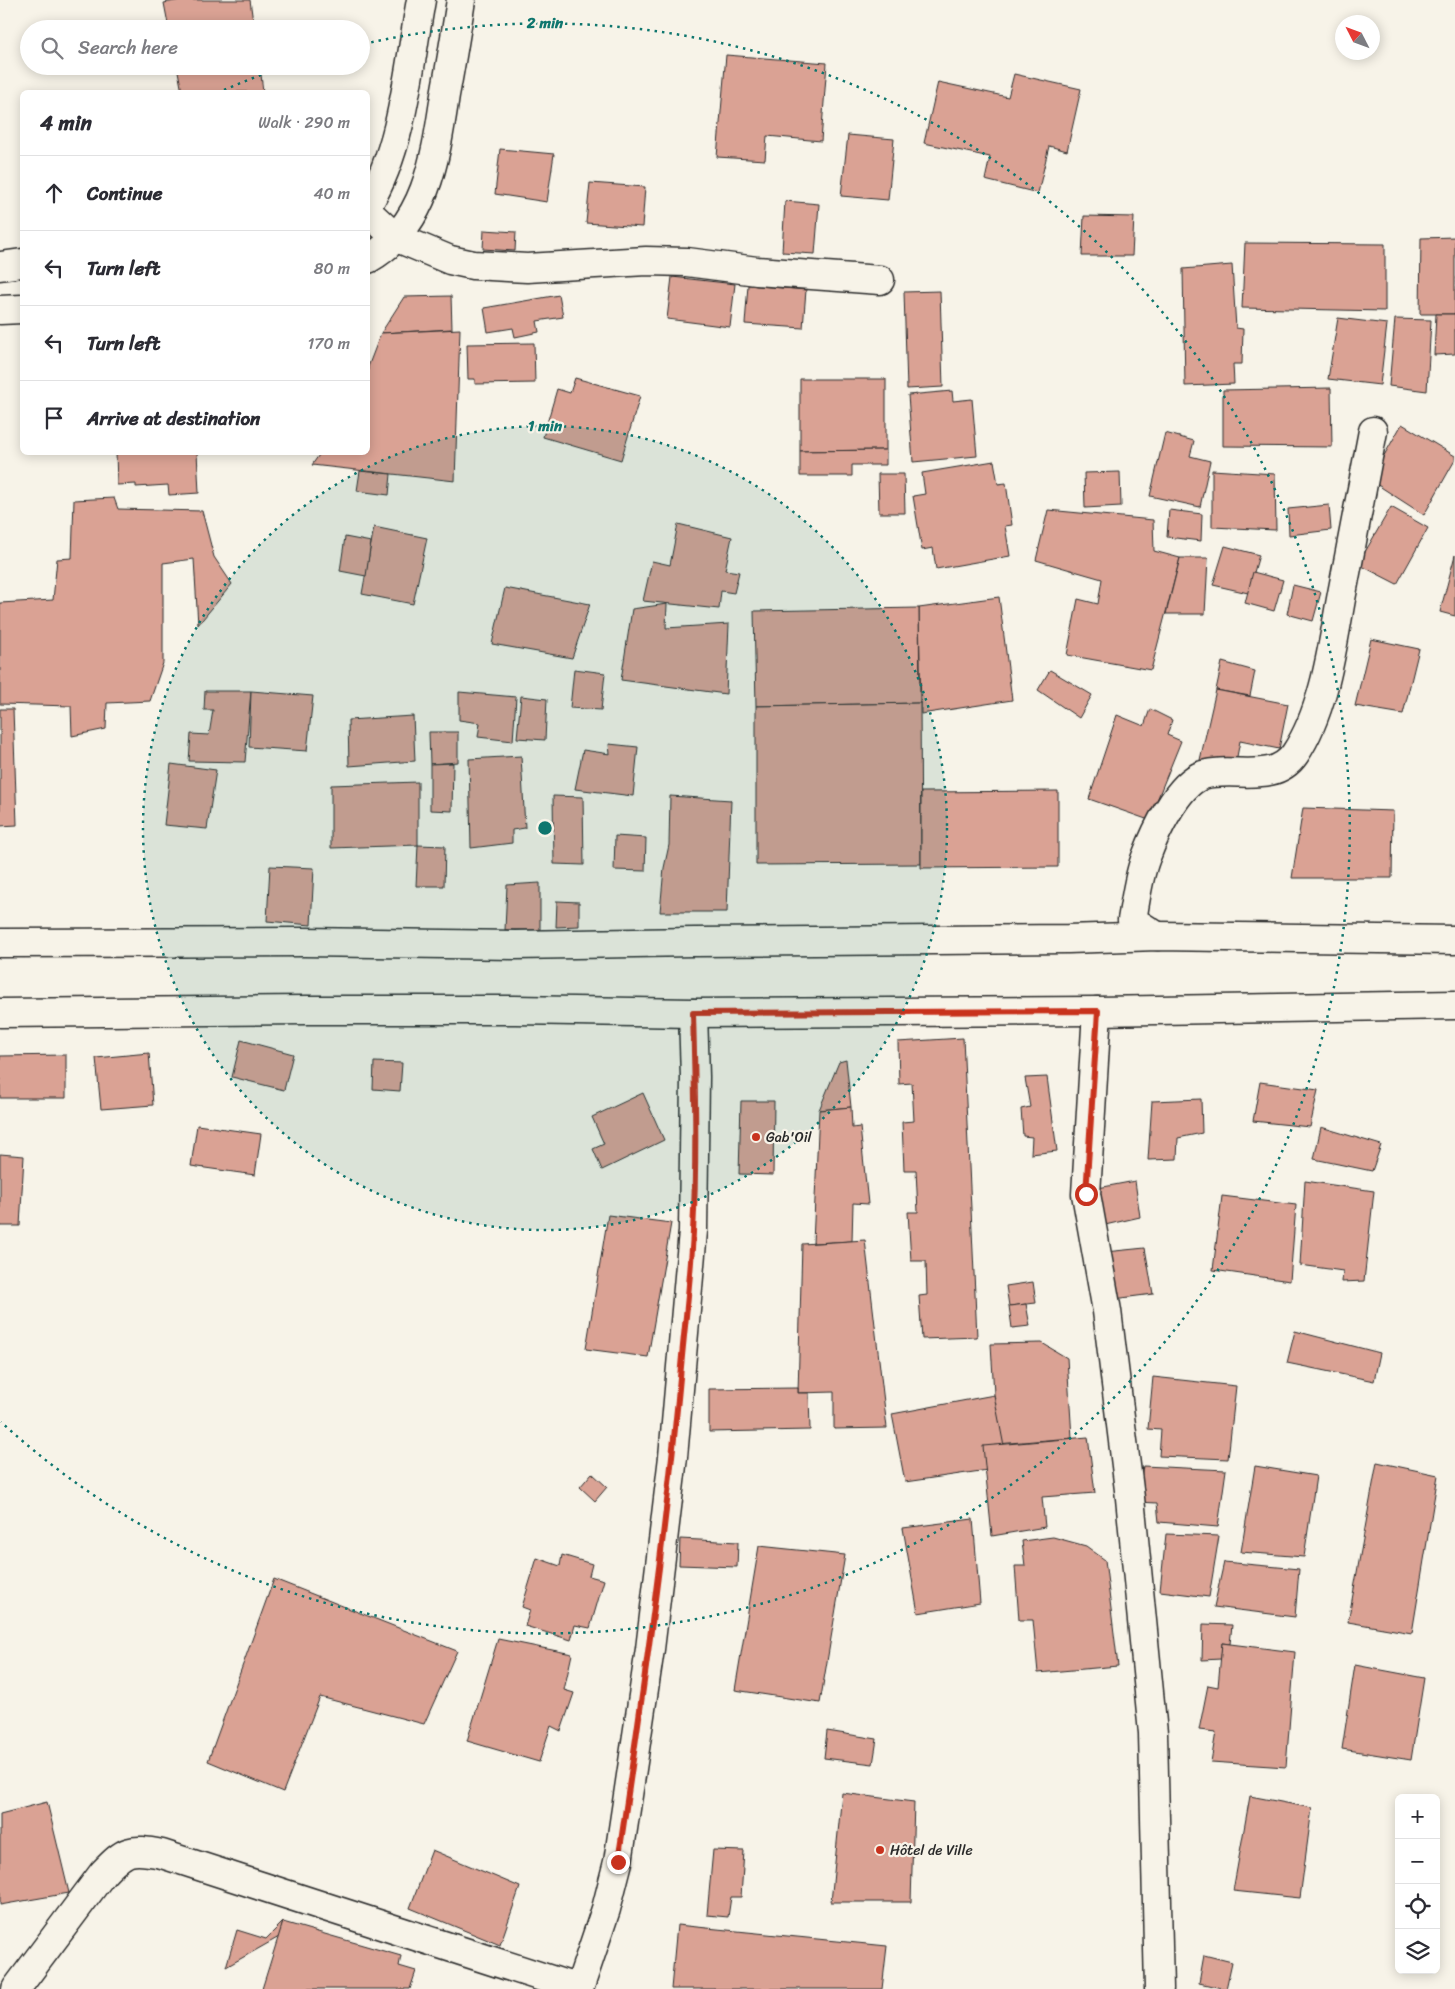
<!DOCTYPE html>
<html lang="en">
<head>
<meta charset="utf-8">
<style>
	body { margin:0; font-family:Sriracha,sans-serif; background:#f2f2f3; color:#2b2b33 }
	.controls { position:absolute; right:15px; bottom:15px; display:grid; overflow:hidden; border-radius:8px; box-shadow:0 2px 12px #0003 }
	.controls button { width:45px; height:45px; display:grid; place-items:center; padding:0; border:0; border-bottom:1px solid #e1e1e2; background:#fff; color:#2b2b33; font:25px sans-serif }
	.compass { position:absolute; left:1335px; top:15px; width:45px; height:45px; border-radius:50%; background:#fff; box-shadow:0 2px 12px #0003; rotate:312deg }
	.stop { position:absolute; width:15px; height:15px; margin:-11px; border:4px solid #c8321e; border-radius:50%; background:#fff }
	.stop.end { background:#c8321e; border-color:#fff; box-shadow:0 1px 5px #0008 }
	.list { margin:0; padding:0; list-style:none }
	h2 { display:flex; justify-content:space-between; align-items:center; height:65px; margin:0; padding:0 20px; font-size:21px }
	h2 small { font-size:16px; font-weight:400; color:#7c7c81 }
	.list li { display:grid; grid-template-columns:32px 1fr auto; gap:15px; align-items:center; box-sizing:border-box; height:75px; padding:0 20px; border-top:1px solid #e1e1e2 }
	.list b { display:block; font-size:19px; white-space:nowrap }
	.list em { font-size:16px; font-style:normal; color:#7c7c81 }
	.icon { flex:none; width:28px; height:28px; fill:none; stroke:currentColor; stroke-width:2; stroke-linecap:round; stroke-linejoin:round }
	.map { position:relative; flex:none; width:1455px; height:1989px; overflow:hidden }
	.search { position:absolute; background:#fff; box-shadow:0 2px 12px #0003; left:20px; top:20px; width:350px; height:55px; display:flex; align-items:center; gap:12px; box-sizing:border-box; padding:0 18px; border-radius:28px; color:#7c7c81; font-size:19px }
	.panel { position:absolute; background:#fff; box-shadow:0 2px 12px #0003; left:20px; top:90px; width:350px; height:365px; border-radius:8px }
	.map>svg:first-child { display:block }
	.building { fill:#daa294; stroke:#2b2b2b }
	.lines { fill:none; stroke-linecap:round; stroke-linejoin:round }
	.street-casing { stroke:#2b2b2b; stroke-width:31 }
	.secondary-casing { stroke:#2b2b2b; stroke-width:31 }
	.primary-casing { stroke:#2b2b2b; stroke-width:31 }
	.street { stroke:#f7f3e8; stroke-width:28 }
	.secondary { stroke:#f7f3e8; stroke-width:28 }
	.primary { stroke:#f7f3e8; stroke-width:28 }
	.route { stroke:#c8321e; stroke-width:6 }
	.ring { fill:none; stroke:#0f766e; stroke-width:2.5; stroke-dasharray:2.5 5 }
	.poi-dot { fill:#c8321e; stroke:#f7f3e8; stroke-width:2 }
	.labels { text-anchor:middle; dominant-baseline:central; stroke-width:4.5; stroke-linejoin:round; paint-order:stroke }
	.poi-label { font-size:14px; fill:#2b2b2b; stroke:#f7f3e8; text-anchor:start }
	.centre { fill:#0f766e; stroke:#f7f3e8; stroke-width:2.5 }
	.ring-label { font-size:15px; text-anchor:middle; font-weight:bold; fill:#0f766e; stroke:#f7f3e8; stroke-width:4.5; stroke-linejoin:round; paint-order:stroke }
</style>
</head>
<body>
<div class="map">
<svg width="1455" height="1989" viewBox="0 0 1455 1989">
	<rect width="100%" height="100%" fill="#f7f3e8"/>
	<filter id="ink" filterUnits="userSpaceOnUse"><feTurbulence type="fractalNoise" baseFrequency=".02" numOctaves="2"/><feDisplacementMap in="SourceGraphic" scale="10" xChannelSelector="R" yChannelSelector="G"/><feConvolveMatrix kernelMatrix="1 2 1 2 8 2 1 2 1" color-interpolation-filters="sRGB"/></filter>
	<g filter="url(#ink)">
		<g class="building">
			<polygon points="181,0 250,0 254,29 169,29 164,3"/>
			<polygon points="726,55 827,63 821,141 767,136 765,160 717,157"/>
			<polygon points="177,66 260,66 263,92 182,92"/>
			<polygon points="1014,74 1081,89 1067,151 1049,146 1038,193 985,180 990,157 924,143 938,82 1008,97"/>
			<polygon points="848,135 894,139 888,200 841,196"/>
			<polygon points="500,149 554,154 547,202 495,194"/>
			<polygon points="590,183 645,187 642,227 586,223"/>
			<polygon points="785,201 819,204 815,254 782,252"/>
			<polygon points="1084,216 1134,217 1132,256 1082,256"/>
			<polygon points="484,230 516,232 515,251 483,249"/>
			<polygon points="1455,237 1455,314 1420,314 1421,238"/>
			<polygon points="1245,243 1385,244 1385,311 1242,308"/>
			<polygon points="1232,265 1236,328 1243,329 1242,364 1233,364 1234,384 1185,386 1183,269"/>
			<polygon points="672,277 735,284 730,327 667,319"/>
			<polygon points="748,285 806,290 803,328 745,324"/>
			<polygon points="940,291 943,387 907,389 904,292"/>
			<polygon points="559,295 563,317 537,321 539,332 515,337 513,328 488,332 484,308"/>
			<polygon points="451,296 452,329 381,333 404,297"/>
			<polygon points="1436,314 1455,314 1455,354 1434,355"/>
			<polygon points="1338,318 1387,324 1380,385 1328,379"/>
			<polygon points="1395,319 1431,320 1427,391 1389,386"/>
			<polygon points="460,329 455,481 312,465 321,452 368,452 368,367 381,333"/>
			<polygon points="534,343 535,383 475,384 475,379 468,379 467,344"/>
			<polygon points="575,378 640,396 621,460 543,437 557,389 570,393"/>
			<polygon points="800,379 886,379 886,450 800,451"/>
			<polygon points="1331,388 1332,447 1223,446 1223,390"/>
			<polygon points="952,391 953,401 972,399 977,456 913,462 908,395"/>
			<polygon points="1402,424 1455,456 1455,460 1424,515 1370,480"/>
			<polygon points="1165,433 1194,441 1190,456 1210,461 1200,507 1150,496"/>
			<polygon points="886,450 886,465 852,465 852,476 800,476 800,451"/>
			<polygon points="116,452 197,452 199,493 169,495 168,485 136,487 136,484 117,485"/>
			<polygon points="994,461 998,484 1006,483 1012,525 1005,526 1010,556 936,569 933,548 922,550 913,496 925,494 922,473"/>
			<polygon points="1212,470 1275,474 1276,530 1212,527"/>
			<polygon points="360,471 391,474 389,495 357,491"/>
			<polygon points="1120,472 1121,506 1085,508 1084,473"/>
			<polygon points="878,474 904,474 905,513 879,513"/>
			<polygon points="114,498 118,509 202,511 214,557 232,584 198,625 194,559 163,563 163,663 150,701 107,703 106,729 72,736 71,706 0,704 0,603 53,600 57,559 72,558 74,500"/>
			<polygon points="1329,505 1331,530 1289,535 1288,509"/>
			<polygon points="1391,507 1428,528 1397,584 1358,564"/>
			<polygon points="1048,510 1153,520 1154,551 1180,558 1151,670 1067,655 1078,599 1098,604 1102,579 1036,560"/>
			<polygon points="1169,510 1202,514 1201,541 1167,537"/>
			<polygon points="678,524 732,537 725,570 739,572 734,593 721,591 719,609 643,601 652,561 670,565"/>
			<polygon points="374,527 427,538 413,604 362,594"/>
			<polygon points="345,537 371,542 366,576 340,571"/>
			<polygon points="1225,546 1259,555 1248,593 1213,585"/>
			<polygon points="1455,555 1455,616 1440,612"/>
			<polygon points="1180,558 1208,558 1205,614 1166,614"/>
			<polygon points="1253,572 1283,580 1274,611 1245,603"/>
			<polygon points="1293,585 1321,592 1313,621 1287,614"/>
			<polygon points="505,588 590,604 572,658 492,644"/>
			<polygon points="999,597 1012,700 921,714 919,608"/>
			<polygon points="667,604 666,628 729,624 726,694 621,680 632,609"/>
			<polygon points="919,608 920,703 756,706 754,611"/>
			<polygon points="1371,639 1419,649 1403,714 1355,706"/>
			<polygon points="1222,662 1255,671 1250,696 1216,690"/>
			<polygon points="574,669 605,673 601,710 570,708"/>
			<polygon points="1050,670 1092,695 1079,718 1038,690"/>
			<polygon points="1216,690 1288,704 1279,749 1240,741 1235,767 1200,760"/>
			<polygon points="205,691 251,691 245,762 189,761 191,734 209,735 213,710 204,710"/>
			<polygon points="251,691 313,696 307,751 249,747"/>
			<polygon points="459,692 516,697 513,741 478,737 480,723 459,720"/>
			<polygon points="521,696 547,699 545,740 517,738"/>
			<polygon points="920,703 921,864 756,865 756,706"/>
			<polygon points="0,709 13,709 17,825 0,826"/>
			<polygon points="1150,709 1172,720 1167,735 1181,741 1149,820 1089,799 1117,715 1144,726"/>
			<polygon points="413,716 415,761 349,766 348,720"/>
			<polygon points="429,732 458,732 458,762 430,764"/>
			<polygon points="609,744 638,747 633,796 575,789 583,750 610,754"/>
			<polygon points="521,756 525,828 512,830 512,843 471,848 469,759"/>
			<polygon points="453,763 452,811 430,810 430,764"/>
			<polygon points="171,764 216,770 207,829 164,825"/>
			<polygon points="418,782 418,845 331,848 331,785"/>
			<polygon points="1058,791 1058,867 921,868 921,792"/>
			<polygon points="553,796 583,797 584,865 554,864"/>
			<polygon points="670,796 731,800 727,912 660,912 664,868 669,845"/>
			<polygon points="1303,808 1393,811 1392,878 1292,878"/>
			<polygon points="615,836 646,838 645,871 614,870"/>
			<polygon points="418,845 445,846 444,886 416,886"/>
			<polygon points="270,866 314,868 311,925 267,921"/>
			<polygon points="540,883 540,930 505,930 507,885"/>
			<polygon points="557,901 579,902 579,926 556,927"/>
			<polygon points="963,1038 977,1337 922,1339 919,1296 927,1295 926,1261 911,1261 908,1212 918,1212 916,1170 904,1170 902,1122 914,1121 912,1083 899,1084 898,1042"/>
			<polygon points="241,1040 293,1054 284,1090 232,1077"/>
			<polygon points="149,1053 153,1105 101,1109 96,1058"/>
			<polygon points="66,1055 66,1098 0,1098 0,1056"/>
			<polygon points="846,1060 851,1107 819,1110 839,1062"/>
			<polygon points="374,1062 402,1063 400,1091 373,1089"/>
			<polygon points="1047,1077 1057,1151 1031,1154 1032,1137 1023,1136 1021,1109 1030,1107 1025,1078"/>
			<polygon points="1260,1082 1318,1090 1310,1127 1253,1121"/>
			<polygon points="643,1093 664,1140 602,1170 593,1149 604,1144 592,1117"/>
			<polygon points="1201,1099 1202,1133 1178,1138 1177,1159 1148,1160 1152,1101"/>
			<polygon points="741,1101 774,1101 773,1175 739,1174"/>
			<polygon points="851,1107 852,1128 860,1127 868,1204 853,1203 852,1241 813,1243 819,1110"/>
			<polygon points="197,1125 261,1134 255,1175 191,1166"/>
			<polygon points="1321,1127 1381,1145 1372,1171 1314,1159"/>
			<polygon points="0,1154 24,1156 20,1226 0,1226"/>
			<polygon points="1135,1181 1140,1217 1105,1225 1098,1188"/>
			<polygon points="1305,1181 1374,1191 1364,1281 1342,1282 1343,1271 1300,1265"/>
			<polygon points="1222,1196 1296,1205 1290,1281 1213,1270"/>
			<polygon points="608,1215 671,1223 648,1357 586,1349"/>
			<polygon points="865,1240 887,1428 834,1429 834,1392 798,1393 802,1244"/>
			<polygon points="1145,1248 1153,1294 1114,1299 1105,1252"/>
			<polygon points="1033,1282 1036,1303 1009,1306 1006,1286"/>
			<polygon points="1026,1304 1030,1326 1012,1328 1009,1306"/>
			<polygon points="1295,1331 1380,1353 1374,1381 1287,1363"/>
			<polygon points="1042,1343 1067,1358 1072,1438 997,1444 991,1344"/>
			<polygon points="1153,1377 1236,1386 1228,1459 1159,1456 1161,1430 1148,1429"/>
			<polygon points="798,1388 798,1393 809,1393 810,1430 709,1432 709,1389"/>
			<polygon points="994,1395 1008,1467 905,1482 892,1414"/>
			<polygon points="1088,1437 1095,1493 1042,1497 1045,1527 992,1536 983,1446"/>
			<polygon points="1377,1462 1438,1475 1412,1633 1348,1622"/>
			<polygon points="1143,1466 1226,1470 1218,1527 1159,1522 1157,1503 1137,1502"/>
			<polygon points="1255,1466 1316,1476 1304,1557 1241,1552"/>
			<polygon points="592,1473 607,1487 595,1501 580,1487"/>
			<polygon points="973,1519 980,1603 918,1613 903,1528"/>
			<polygon points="1166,1534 1219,1536 1209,1597 1160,1591"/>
			<polygon points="1053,1537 1086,1546 1105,1560 1118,1666 1038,1673 1033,1620 1019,1620 1015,1566 1025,1566 1022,1541"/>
			<polygon points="680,1539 738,1542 737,1567 679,1565"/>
			<polygon points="759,1546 845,1555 820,1703 735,1690"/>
			<polygon points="562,1555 592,1564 589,1576 604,1580 590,1628 575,1625 571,1640 525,1626 530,1610 522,1607 537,1558 560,1566"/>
			<polygon points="1224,1562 1299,1569 1295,1617 1214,1607"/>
			<polygon points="274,1579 457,1651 424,1724 320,1697 283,1792 208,1761"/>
			<polygon points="1203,1624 1232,1625 1230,1644 1222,1643 1221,1659 1202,1660"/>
			<polygon points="498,1639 572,1654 564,1690 574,1693 561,1731 551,1726 539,1762 467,1741"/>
			<polygon points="1222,1643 1295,1652 1286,1767 1211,1762 1216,1732 1199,1730 1208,1685 1218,1687"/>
			<polygon points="1355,1665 1424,1678 1411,1760 1342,1749"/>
			<polygon points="827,1731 877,1739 873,1764 824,1758"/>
			<polygon points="842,1793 914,1802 911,1902 831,1902"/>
			<polygon points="1250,1796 1312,1808 1300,1898 1233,1891"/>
			<polygon points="47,1802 69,1893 0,1905 0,1814"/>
			<polygon points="432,1850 520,1887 500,1945 410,1908"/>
			<polygon points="713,1850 744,1851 741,1897 731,1897 728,1917 707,1915"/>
			<polygon points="283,1922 279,1937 226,1967 237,1930 266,1939"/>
			<polygon points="283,1922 401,1956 399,1966 416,1971 410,1989 262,1989"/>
			<polygon points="677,1925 887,1946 882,1989 671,1989"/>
			<polygon points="1204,1955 1232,1962 1226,1989 1199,1983"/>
		</g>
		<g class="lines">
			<g class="street-casing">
				<g id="street">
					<polyline points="368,212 395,237 450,260 473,265 527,268 646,261 687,262 757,271 880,280"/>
					<path d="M1157,936L1132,920C1136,899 1138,877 1146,857C1155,833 1177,784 1203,775C1233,766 1274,785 1295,754C1324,711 1332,649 1341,599C1352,543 1362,487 1373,431"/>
					<polyline points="1097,1011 1086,1194 1107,1311 1130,1498 1153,1733 1159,1989"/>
					<path d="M16,1989L103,1873C126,1849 130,1848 162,1854L579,1989"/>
					<polyline points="579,1989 606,1909 618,1862 650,1649 673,1457 693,1231 695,1077 693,1013"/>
				</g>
			</g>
			<g class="secondary-casing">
				<g id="secondary">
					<path d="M368,204C403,147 409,66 421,0"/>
					<path d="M368,259C427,226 436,155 445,95C451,63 456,32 461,0"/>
					<polyline points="0,266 22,263"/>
					<polyline points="0,310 22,309"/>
				</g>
			</g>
			<g class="primary-casing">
				<g id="primary">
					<polyline points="0,943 304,942 515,945 694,942 1068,939 1157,936 1455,940"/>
					<polyline points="0,1013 307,1010 515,1010 693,1013 1097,1011 1455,1005"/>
				</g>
			</g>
			<use href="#street" class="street"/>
			<use href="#secondary" class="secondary"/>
			<use href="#primary" class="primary"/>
		</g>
	</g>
	<g class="lines" filter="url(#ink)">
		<path class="route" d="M618,1862C643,1693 667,1525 682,1356C686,1314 691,1273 693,1232C697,1159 695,1086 693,1013L1098,1011L1086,1194"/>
	</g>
	<circle cx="545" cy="828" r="402" fill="#0f766e" fill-opacity=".12"/>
	<g class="ring">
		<circle cx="545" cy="828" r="402"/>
		<path d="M224 90A805 805 0 0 1 283 67M364 44A805 805 0 1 1 1 1422"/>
	</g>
	<g class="poi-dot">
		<circle cx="756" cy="1137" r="5"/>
		<circle cx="880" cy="1850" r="5"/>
	</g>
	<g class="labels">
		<g class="poi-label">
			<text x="766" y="1137">Gab'Oil</text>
			<text x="890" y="1850">Hôtel de Ville</text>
		</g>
	</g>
	<circle cx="545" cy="828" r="8" class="centre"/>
	<g class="ring-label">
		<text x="545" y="28">2 min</text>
		<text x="545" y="431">1 min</text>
	</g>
</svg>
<div class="controls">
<button>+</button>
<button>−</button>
<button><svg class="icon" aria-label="locate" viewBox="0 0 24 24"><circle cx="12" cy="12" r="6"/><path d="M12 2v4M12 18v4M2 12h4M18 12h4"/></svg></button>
<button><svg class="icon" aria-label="layers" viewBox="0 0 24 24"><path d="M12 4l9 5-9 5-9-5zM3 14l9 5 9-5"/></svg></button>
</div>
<svg class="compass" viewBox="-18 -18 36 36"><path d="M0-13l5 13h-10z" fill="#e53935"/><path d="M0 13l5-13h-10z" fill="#7c7c81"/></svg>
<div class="stop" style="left:1086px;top:1194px"></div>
<div class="stop end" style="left:618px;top:1862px"></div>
<div class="search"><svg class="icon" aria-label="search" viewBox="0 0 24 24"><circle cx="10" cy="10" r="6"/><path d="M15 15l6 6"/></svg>Search here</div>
<section class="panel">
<h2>4 min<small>Walk · 290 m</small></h2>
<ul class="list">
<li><svg class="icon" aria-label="ahead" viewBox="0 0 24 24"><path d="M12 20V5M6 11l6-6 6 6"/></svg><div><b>Continue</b></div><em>40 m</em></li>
<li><svg class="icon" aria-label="left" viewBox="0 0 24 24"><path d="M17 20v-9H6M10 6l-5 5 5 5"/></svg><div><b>Turn left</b></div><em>80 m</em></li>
<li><svg class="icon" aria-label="left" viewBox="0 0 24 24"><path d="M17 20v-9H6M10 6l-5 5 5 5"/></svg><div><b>Turn left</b></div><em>170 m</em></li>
<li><svg class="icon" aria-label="arrive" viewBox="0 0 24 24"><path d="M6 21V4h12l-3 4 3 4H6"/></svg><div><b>Arrive at destination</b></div></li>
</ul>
</section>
</div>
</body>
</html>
